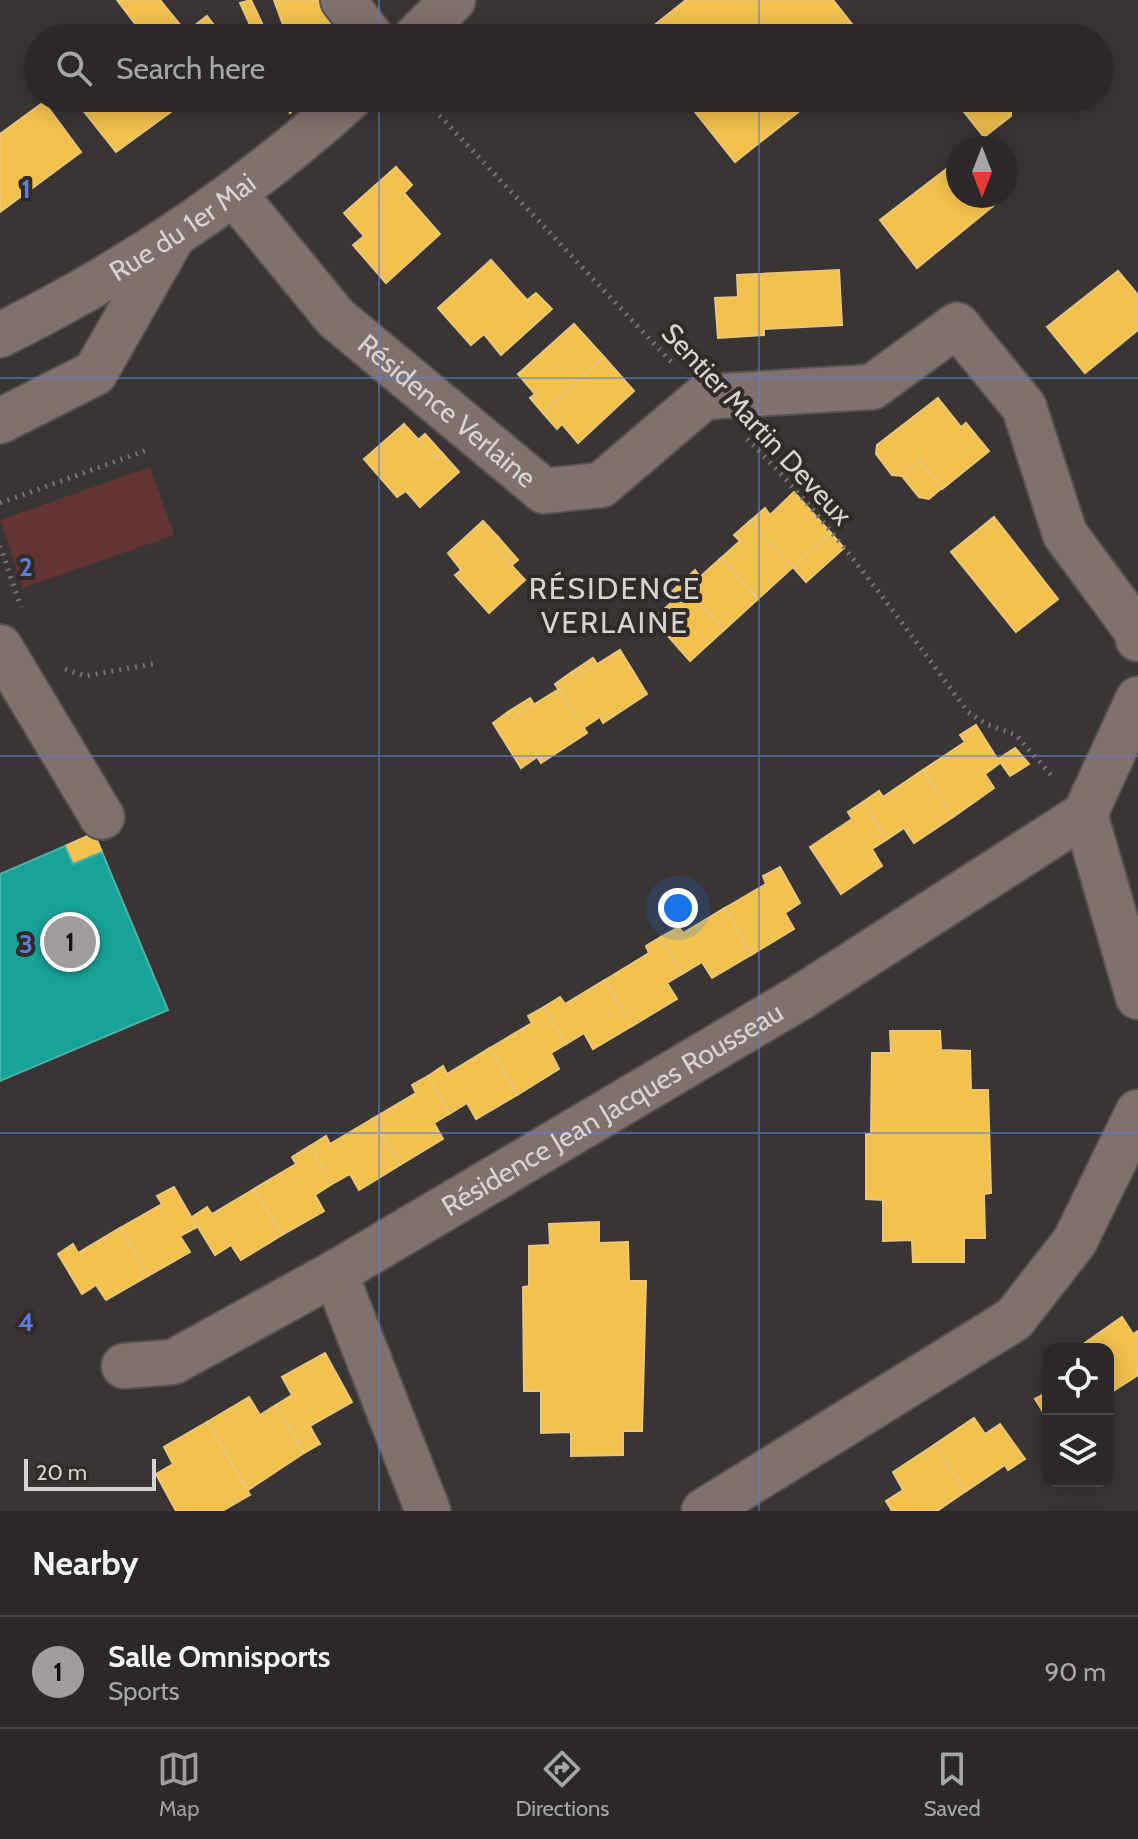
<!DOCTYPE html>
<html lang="en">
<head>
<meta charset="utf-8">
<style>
	body { margin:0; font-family:Cabin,sans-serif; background:#373433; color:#f1f3f6 }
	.controls { position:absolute; right:24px; bottom:24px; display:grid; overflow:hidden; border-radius:16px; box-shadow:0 4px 20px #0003 }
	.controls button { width:72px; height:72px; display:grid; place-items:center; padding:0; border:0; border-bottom:2px solid #474444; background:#2b2827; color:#f1f3f6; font:40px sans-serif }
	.compass { position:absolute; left:946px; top:136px; width:72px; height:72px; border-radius:50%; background:#2b2827; box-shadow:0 4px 20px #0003; rotate:180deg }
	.scale { position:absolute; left:24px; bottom:20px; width:132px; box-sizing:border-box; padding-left:8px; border:4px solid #d7d3d2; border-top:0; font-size:22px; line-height:28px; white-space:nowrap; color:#d7d3d2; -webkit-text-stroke:6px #302a29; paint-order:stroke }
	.you { position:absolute; left:678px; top:908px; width:28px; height:28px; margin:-20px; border:6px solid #fff; border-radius:50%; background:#1a73e8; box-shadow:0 0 0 12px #1a73e833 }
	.badge { display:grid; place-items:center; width:52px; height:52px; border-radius:50%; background:#a09c9b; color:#111; font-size:26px; font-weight:700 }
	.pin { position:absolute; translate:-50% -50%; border:4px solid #fff; box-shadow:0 2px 8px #0006 }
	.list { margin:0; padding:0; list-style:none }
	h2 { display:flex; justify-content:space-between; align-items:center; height:104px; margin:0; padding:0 32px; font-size:34px }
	h2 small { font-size:26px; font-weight:400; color:#a6a6a7 }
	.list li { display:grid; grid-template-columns:52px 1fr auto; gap:24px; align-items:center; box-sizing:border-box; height:112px; padding:0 32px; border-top:2px solid #474444 }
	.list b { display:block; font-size:30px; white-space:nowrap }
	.list p { margin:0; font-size:26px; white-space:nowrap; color:#a6a6a7 }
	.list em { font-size:26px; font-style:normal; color:#a6a6a7 }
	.icon { flex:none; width:44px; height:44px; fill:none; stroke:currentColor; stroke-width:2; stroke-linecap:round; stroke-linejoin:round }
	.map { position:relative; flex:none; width:1138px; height:1511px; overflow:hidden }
	.search { position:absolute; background:#2b2827; box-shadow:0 4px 20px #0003; left:24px; right:24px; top:24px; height:88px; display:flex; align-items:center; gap:20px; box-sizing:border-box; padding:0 28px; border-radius:44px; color:#a6a6a7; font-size:30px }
	.sheet { height:216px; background:#2b2827 }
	nav { display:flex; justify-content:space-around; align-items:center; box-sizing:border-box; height:112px; border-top:2px solid #474444; background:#2b2827; font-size:22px; color:#a6a6a7 }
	nav a { display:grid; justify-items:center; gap:4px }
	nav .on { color:#a09c9b }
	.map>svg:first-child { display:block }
	.green { fill:#623532 }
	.homes { fill:#f2c14e; stroke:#eac676; stroke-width:2 }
	.public { fill:#17a398; stroke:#51b1a9; stroke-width:2 }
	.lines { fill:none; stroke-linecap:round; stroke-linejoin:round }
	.minor-casing { stroke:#555251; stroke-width:48 }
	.path { stroke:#7c7070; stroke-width:5; stroke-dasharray:2 6; stroke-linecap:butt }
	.minor { stroke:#80706e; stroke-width:44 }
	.grid { fill:none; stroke:#5e7dd6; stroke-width:2; stroke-opacity:0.55 }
	.labels { text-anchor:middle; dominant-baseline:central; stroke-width:8; stroke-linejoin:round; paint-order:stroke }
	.street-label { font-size:28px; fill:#d7d3d2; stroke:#302a29 }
	.neighbourhood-label { font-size:30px; letter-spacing:2px; fill:#d7d3d2; stroke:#302a29 }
	.grid-label { font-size:26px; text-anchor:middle; font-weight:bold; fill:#5e7dd6; stroke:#302a29; stroke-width:8; stroke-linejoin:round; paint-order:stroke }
</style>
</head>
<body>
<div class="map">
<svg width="1138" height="1511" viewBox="0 0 1138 1511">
	<rect width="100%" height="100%" fill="#393534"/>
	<polygon class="green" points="150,467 174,535 23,588 0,520"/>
	<g class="homes">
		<polygon points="117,0 160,0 186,32 177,38 146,38"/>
		<polygon points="251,0 269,38 256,38 240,3"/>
		<polygon points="274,0 330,0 343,38 295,38 291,30 286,33"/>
		<polygon points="686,0 833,0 863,38 638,38"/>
		<polygon points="207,16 224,38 177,38 186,32"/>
		<polygon points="291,30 295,38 272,38 286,33"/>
		<polygon points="97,98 190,98 116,152 82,109"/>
		<polygon points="283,98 305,98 290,113"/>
		<polygon points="684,98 816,98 735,162"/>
		<polygon points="953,98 1033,98 1011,110 1011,116 984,137"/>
		<polygon points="44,102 81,152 0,212 0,134"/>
		<polygon points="958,160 958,196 994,196 998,202 917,268 880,220"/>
		<polygon points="396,167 412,185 404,193 440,234 386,283 353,245 364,236 344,213"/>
		<polygon points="491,260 527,300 536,293 552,309 501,355 484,334 471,345 438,308"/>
		<polygon points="839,270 842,325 764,329 764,335 718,338 715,298 738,297 737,275"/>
		<polygon points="1118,271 1138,295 1138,330 1085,373 1047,327"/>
		<polygon points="574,324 604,357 543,413 530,398 535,394 518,374"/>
		<polygon points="604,357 634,391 578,443 562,424 557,429 543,413"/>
		<polygon points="938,398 961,427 966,423 989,451 942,489 919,461 902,476 892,475 876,454 877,445"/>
		<polygon points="404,424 437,460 443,454 459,472 420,507 406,491 397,497 364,459"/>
		<polygon points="425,434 443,454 437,460 418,440"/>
		<polygon points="919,461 942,488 929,499 919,497 902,476"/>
		<polygon points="794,492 831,533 793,567 750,521 765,508 770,515"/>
		<polygon points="994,517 1058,599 1016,632 951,552"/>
		<polygon points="483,521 498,537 491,543 525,580 489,613 455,575 461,570 448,553"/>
		<polygon points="750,521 793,567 758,599 721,558 740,541 734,535"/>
		<polygon points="831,533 844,548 806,582 793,567"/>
		<polygon points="498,537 518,560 512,565 491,543"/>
		<polygon points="721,558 758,599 724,630 681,583 695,570 700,577"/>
		<polygon points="681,583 724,630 690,661 653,619 672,602 667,596"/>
		<polygon points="620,650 647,694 603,723 600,717 583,728 555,684 572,672 575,678"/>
		<polygon points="593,658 597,664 575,678 572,672"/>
		<polygon points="559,689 587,733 541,763 537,757 521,768 493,723 508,712 512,718"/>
		<polygon points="530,698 534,704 512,718 508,712"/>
		<polygon points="976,725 1000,763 985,774 994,788 953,817 923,770 965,742 960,735"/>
		<polygon points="1015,748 1029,764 1010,776 998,759"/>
		<polygon points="923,770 953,817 914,843 904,828 886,840 863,802 879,791 883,797"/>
		<polygon points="863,802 886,840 872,849 882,866 841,894 810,847 852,819 848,812"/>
		<polygon points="94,833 102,852 73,864 65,846"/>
		<polygon points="780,867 800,903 785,913 794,929 751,955 725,908 766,884 763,876"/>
		<polygon points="725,908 751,955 712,978 702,962 682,974 661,937 679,927 683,933"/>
		<polygon points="661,937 682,974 667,983 677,999 632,1026 605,980 649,953 646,946"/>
		<polygon points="605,980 632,1026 593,1049 584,1033 566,1044 544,1007 560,997 565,1004"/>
		<polygon points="544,1007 566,1044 551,1053 559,1069 517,1095 490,1048 532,1023 528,1016"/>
		<polygon points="890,1031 940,1031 941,1050 970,1051 971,1090 988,1090 991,1193 984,1194 985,1238 964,1238 964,1262 913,1262 912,1240 883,1241 883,1200 866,1199 866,1134 871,1134 872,1053 891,1053"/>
		<polygon points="490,1048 517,1095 476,1119 467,1103 449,1114 428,1076 443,1066 447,1074"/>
		<polygon points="428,1076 449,1114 434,1123 443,1139 400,1165 372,1119 416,1093 412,1085"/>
		<polygon points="372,1119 400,1165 359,1190 350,1174 332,1184 310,1146 326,1136 330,1144"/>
		<polygon points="310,1146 332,1184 315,1195 324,1211 282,1235 254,1189 296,1164 292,1157"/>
		<polygon points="174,1187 197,1227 180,1236 190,1252 148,1276 120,1228 162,1204 157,1196"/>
		<polygon points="254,1189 282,1235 241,1260 231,1245 215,1255 192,1217 207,1207 212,1214"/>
		<polygon points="599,1222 599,1243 628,1242 629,1281 646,1281 642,1431 623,1431 623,1455 571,1456 571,1432 541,1433 541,1391 524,1391 523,1287 529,1286 529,1246 550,1245 549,1224"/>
		<polygon points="120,1228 148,1276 106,1300 96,1285 82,1294 58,1254 73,1244 78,1253"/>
		<polygon points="1122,1317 1133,1334 1138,1331 1138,1375 1113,1391 1108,1383 1108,1349 1085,1349 1082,1345"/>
		<polygon points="325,1353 352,1402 310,1426 313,1432 297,1442 276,1405 292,1395 282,1377"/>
		<polygon points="1048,1392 1048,1420 1035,1399"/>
		<polygon points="249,1397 260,1415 276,1405 304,1453 248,1490 207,1422"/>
		<polygon points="974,1418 985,1434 1000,1424 1025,1459 1008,1470 1005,1465 966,1491 934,1445"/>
		<polygon points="207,1422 250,1495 222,1511 176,1511 156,1474 173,1464 164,1447"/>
		<polygon points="313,1432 320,1444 304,1453 297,1442"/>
		<polygon points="934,1445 966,1491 937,1511 892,1511 886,1501 903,1490 893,1472"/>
	</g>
	<polygon class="public" points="65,846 73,864 102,852 168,1010 0,1081 0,874"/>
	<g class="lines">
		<g class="minor-casing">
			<g id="minor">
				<polyline points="343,0 372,38"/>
				<polyline points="415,38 453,0"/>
				<path id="s1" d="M235,195L336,318L544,491L601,485L704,397L872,387L957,325L1024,407L1065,534L1138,633V639"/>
				<path id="s2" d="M0,335C126,273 246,192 350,98"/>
				<polyline points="0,421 95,373 172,238"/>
				<polyline points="0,647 102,817"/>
				<polyline points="1138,699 1085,814 1138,997"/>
				<polyline points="335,1273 428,1511"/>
				<path id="s3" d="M124,1366L173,1362L335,1273L801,997L1085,814"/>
				<polyline points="704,1511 1014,1319 1075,1241 1138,1112"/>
			</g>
		</g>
		<g class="path">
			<polyline points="423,98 675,366"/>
			<path d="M747,439C831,522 898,618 968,712L986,724L1016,735L1053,777"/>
			<polyline points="0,503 150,449"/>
			<polyline points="0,546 21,607"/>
			<polyline points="65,669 85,676 158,663"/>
		</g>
		<use href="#minor" class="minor"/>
	</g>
	<path class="grid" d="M379,0V38M759,0V38M379,98V1511M759,98V1511M0,378H1138M0,756H1138M0,1133H1138"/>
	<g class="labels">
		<g class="street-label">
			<text stroke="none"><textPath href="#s2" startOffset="212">Rue du 1er Mai</textPath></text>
			<text stroke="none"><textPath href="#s1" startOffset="304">Résidence Verlaine</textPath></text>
			<text transform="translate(757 424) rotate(47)">Sentier Martin Deveux</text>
			<text stroke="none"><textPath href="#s3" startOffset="556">Résidence Jean Jacques Rousseau</textPath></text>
		</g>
		<g class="neighbourhood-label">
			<text x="615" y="588">RÉSIDENCE<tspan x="615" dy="34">VERLAINE</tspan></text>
		</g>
	</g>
	<g class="grid-label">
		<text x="26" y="198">1</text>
		<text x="26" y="576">2</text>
		<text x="26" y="953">3</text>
		<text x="26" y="1331">4</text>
	</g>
</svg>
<div class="controls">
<button><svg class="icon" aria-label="locate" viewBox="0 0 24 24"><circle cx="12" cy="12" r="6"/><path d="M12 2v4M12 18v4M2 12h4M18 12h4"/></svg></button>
<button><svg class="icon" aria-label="layers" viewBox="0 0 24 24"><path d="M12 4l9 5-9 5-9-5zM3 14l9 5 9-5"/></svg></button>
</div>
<svg class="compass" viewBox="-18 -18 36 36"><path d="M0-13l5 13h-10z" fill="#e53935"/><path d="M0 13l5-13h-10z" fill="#a6a6a7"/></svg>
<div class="scale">20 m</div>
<div class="you"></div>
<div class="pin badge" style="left:70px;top:942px">1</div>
<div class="search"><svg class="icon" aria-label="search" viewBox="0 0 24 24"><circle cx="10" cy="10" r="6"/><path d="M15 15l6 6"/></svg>Search here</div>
</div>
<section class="sheet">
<h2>Nearby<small></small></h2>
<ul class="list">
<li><span class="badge">1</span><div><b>Salle Omnisports</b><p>Sports</p></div><em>90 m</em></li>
</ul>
</section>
<nav>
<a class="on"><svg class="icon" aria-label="map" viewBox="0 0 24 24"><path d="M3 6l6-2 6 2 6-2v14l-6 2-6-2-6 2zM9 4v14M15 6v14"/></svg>Map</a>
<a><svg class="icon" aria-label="directions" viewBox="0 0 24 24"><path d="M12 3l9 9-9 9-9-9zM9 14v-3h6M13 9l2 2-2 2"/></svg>Directions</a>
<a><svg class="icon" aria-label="saved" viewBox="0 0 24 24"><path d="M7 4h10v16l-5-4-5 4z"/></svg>Saved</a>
</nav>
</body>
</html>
